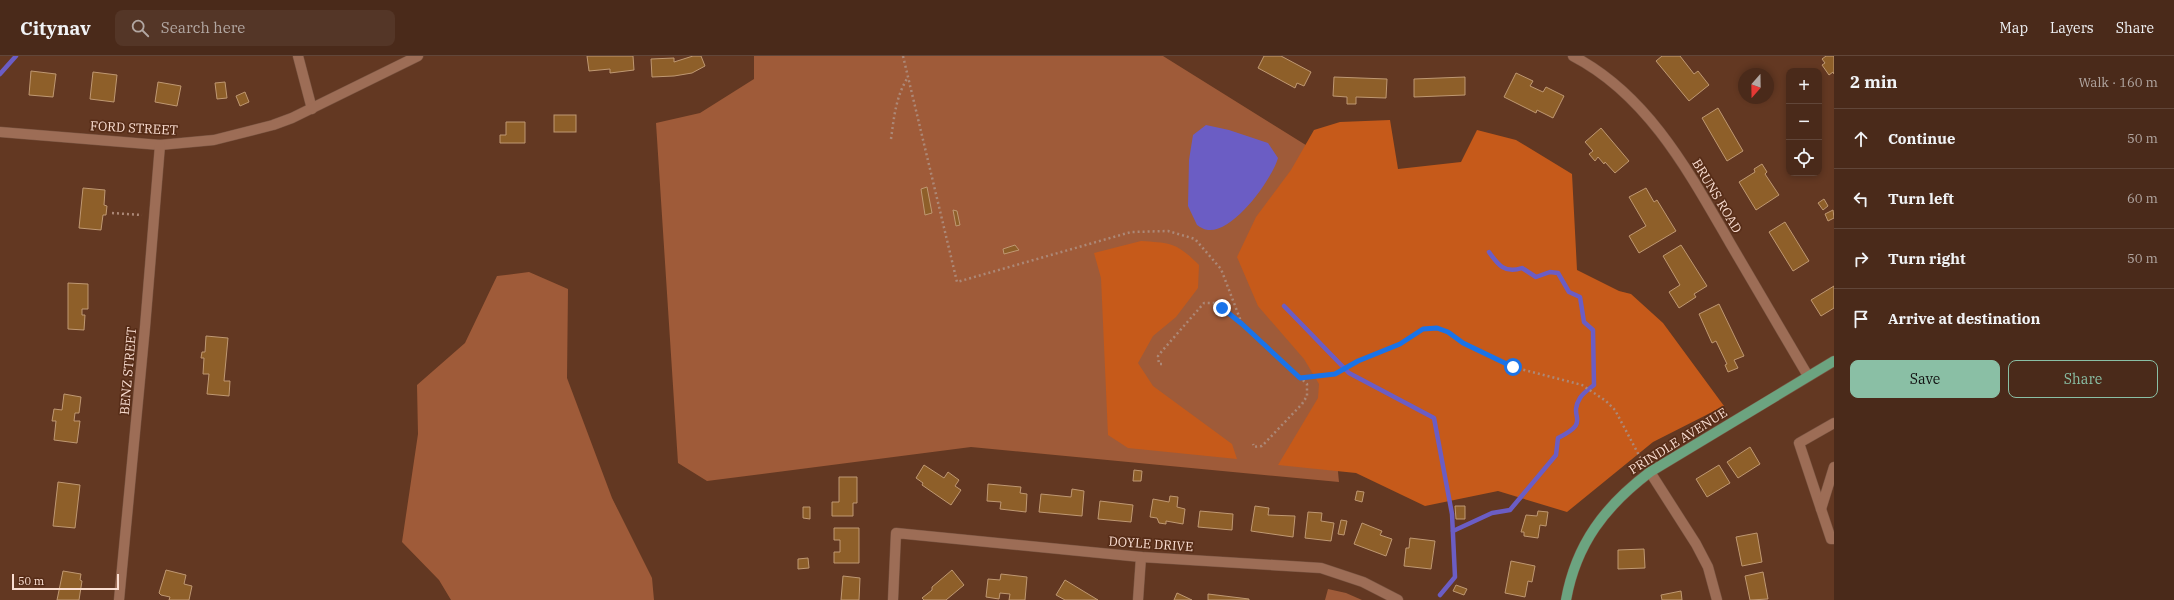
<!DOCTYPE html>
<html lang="en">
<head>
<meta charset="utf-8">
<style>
	body { margin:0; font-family:"IBM Plex Serif",serif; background:#543627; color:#f1f3f6 }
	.controls { position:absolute; right:12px; top:12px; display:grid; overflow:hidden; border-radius:8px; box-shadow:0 2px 6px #0003 }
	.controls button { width:36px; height:36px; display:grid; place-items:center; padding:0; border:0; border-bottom:1px solid #614639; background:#4a2a1a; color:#f1f3f6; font:20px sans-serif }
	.compass { position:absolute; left:1738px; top:12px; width:36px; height:36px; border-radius:50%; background:#4a2a1a; box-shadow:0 2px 6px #0003; rotate:200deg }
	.scale { position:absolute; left:12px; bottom:10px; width:107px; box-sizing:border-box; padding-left:4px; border:2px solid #faded2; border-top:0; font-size:11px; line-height:14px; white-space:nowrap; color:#faded2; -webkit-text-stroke:3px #572d18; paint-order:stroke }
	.stop { position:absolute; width:12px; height:12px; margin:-9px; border:3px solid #1a73e8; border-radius:50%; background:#fff }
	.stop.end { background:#1a73e8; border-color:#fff; box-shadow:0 1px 4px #0008 }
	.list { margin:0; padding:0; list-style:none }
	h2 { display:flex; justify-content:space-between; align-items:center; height:52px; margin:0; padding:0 16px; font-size:17px }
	h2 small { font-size:13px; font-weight:400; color:#b2a7a2 }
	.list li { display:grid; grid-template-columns:26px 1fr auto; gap:12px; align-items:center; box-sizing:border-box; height:60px; padding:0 16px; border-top:1px solid #614639 }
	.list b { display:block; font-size:15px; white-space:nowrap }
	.list em { font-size:13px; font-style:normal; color:#b2a7a2 }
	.actions { display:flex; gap:8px; padding:12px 16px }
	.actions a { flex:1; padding:9px 0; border:1px solid #8abfa5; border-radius:8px; text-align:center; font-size:14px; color:#8abfa5 }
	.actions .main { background:#8abfa5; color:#111 }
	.icon { flex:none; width:22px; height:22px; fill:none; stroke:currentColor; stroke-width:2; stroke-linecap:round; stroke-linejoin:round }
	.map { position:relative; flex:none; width:1834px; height:544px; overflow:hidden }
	header { display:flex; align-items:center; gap:24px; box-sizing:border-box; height:56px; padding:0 20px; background:#4a2a1a; border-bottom:1px solid #614639 }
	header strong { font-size:19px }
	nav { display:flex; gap:22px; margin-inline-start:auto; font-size:14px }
	.search { width:280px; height:36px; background:#543627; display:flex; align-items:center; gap:10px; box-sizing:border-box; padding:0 14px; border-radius:8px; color:#b2a7a2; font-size:15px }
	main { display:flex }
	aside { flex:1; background:#4a2a1a }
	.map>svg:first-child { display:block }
	.green { fill:#9f5b39 }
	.forest { fill:#c65a1a }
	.water { fill:#6b5dc4 }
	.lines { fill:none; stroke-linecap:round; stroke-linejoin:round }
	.stream { stroke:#6b5dc4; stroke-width:4.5 }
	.building { fill:#8e5f29; stroke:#bf9872 }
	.minor-casing { stroke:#785340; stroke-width:11 }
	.major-casing { stroke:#785340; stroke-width:11 }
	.path { stroke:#ac8877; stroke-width:2.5; stroke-dasharray:2 3; stroke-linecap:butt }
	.minor { stroke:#9d6d56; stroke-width:10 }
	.major { stroke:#6ca480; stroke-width:10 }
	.route { stroke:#1a73e8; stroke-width:5 }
	.labels { text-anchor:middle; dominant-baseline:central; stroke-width:3.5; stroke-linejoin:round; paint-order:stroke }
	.street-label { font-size:13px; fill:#faded2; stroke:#572d18 }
</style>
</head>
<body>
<header>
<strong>Citynav</strong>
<div class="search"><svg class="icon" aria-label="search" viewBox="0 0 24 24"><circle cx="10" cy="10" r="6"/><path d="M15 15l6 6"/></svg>Search here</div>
<nav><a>Map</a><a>Layers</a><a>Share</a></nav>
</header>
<main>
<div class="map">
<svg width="1834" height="544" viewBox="0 0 1834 544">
	<rect width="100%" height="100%" fill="#633822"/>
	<g class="green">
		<polygon points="754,0 1163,0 1317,96 1313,157 1339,426 971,391 707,425 678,407 656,67 700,57 754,23"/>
		<polygon points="529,216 568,233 567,322 612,442 652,522 654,544 451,544 439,524 402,486 418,378 417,329 465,287 497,220"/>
		<polygon points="1328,533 1346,537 1362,544 1325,544"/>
	</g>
	<g class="forest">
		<polygon points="1390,64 1398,113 1461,106 1477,74 1516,84 1572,118 1577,214 1619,235 1631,238 1663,267 1724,350 1653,386 1567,456 1498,435 1425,450 1356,417 1278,409 1318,342 1319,328 1304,303 1258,250 1237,201 1256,161 1291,114 1314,74 1340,66"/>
		<path d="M1141,185C1172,187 1177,187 1199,209L1198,232L1176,261L1153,280L1138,307L1153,330L1232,388L1237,403L1128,392L1108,379L1101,222L1094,197Z"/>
	</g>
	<path class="water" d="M1206,69L1229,74L1268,87L1278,102C1272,123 1234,177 1208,174C1205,174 1200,171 1197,169L1188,150L1189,104L1193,79Z"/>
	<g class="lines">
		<g class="stream">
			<polyline points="0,18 16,0"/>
			<polyline points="1284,250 1349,317 1434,362 1452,458 1455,521 1440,539"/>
			<path d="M1453,475L1492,457L1510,454L1556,399L1558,382C1593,364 1567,363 1580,342C1583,337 1589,333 1594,329L1593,274L1584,266L1580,241L1569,236L1558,217L1550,216L1536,221L1522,212C1505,218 1498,209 1489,196"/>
		</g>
	</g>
	<g class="building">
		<polygon points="587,0 633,0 634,14 610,17 610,13 589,15"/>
		<polygon points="693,0 701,0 705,10 692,17 674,20 652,21 651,3 674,2 674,6"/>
		<polygon points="1264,0 1281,0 1311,16 1304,30 1297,27 1295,32 1258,12"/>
		<polygon points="1662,0 1680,0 1694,18 1698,15 1709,29 1689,45 1656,5"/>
		<polygon points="1826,0 1834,0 1834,18 1833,16 1829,19 1822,9 1825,7 1822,3"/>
		<polygon points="31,15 56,18 53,41 29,39"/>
		<polygon points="93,16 117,19 114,46 90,43"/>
		<polygon points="1516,17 1533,25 1530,30 1543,36 1546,31 1564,40 1553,62 1537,54 1536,57 1504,41"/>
		<polygon points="1334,21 1387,23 1386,42 1356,41 1356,48 1347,48 1347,41 1333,40"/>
		<polygon points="1465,21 1465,39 1414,41 1414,23"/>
		<polygon points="158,26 181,30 177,50 155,46"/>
		<polygon points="225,26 227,42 217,43 215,27"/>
		<polygon points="245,36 249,46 240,50 236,40"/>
		<polygon points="1718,52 1743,95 1727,105 1702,62"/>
		<rect x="554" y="59" width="22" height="17"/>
		<polygon points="506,66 525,66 525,87 500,87 500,79 506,79"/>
		<polygon points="1601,72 1629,105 1615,117 1605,106 1604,108 1598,101 1595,105 1589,98 1593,95 1585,86"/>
		<polygon points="1762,108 1767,116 1765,118 1779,139 1756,154 1739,126 1755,116 1754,113"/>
		<polygon points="927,131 932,157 925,159 921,133"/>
		<polygon points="83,132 105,134 104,149 107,150 106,159 103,159 101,174 79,172"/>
		<polygon points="1646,132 1654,146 1657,144 1676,175 1639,197 1629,180 1646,170 1629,141"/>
		<polygon points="1824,143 1828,150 1823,154 1818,147"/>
		<polygon points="953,154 957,155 960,169 956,170"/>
		<polygon points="1833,154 1834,162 1828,165 1825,158"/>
		<polygon points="1785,166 1809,205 1793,215 1769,176"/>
		<polygon points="1015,189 1019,194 1004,198 1003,193"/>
		<polygon points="1681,189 1707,230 1694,238 1696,241 1679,252 1669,236 1680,229 1663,200"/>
		<polygon points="68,227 88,228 88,253 82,253 82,259 85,259 84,274 68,273"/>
		<polygon points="1834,230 1834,252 1821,260 1811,244"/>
		<polygon points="1719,248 1744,300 1734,304 1738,312 1728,316 1725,309 1727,308 1716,285 1712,287 1699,258"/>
		<polygon points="206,280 228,282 224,325 230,325 229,340 207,338 209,318 203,318 204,302 201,302 202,296 205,296"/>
		<polygon points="64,338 81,341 79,357 75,357 74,365 80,365 77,387 54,384 56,365 52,365 54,353 62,354"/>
		<polygon points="1750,391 1760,408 1738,422 1727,406"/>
		<polygon points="924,409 944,422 948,416 959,424 955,430 961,434 951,449 922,429 923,427 916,422"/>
		<polygon points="1719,409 1730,427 1707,441 1696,423"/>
		<polygon points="1134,414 1142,415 1141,425 1133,425"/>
		<polygon points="839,421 857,421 857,447 853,447 853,460 832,460 832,446 839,446"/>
		<polygon points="58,426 80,429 75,472 53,470"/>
		<polygon points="988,428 1021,431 1020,437 1027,438 1026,456 1000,453 1001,446 987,445"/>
		<polygon points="1072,433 1084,435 1082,460 1039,456 1041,438 1071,441"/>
		<polygon points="1357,435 1364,436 1362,446 1355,444"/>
		<polygon points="1170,440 1178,441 1177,451 1185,453 1183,468 1166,465 1166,468 1159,467 1157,462 1150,461 1153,443 1169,446"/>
		<polygon points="1100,445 1133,449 1131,466 1098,463"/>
		<polygon points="1255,450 1269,452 1268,459 1295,460 1293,481 1251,475"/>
		<polygon points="1455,450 1465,450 1465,463 1456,463"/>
		<polygon points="803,451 810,451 810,463 803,462"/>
		<polygon points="1200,455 1233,458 1232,474 1198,471"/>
		<polygon points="1538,455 1548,456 1546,470 1540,469 1538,482 1524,480 1524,476 1521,476 1526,459 1537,460"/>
		<polygon points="1308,456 1322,457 1321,465 1334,467 1331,485 1305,482"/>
		<polygon points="1341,464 1347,465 1344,479 1338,478"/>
		<polygon points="1362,467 1382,475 1380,479 1392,483 1386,500 1354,488"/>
		<polygon points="834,472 859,472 859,507 834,507 834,496 840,496 840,484 834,484"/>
		<polygon points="1757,477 1762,506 1742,510 1736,481"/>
		<polygon points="1410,482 1435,485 1431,513 1404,510 1406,492 1409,492"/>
		<polygon points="1644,493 1645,512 1618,513 1618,494"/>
		<polygon points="808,502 809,512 798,513 798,503"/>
		<polygon points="1511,505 1535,510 1532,526 1528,525 1525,541 1505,537"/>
		<polygon points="166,514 186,519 184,528 192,530 189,544 169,544 170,541 161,539 159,537"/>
		<polygon points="952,514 964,529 946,544 924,544 922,542 932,534 932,531"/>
		<polygon points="63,515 81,518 80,524 82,525 79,544 57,544"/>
		<polygon points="1763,516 1768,543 1750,544 1745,520"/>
		<polygon points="1001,518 1027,521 1025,544 1009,544 1010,538 1000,537 999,543 986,541 988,523 1000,524"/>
		<polygon points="843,520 860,522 859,544 841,544"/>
		<polygon points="1065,524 1098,544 1065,544 1056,539"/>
		<polygon points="1456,529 1467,533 1464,539 1453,535"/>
		<polygon points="1681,535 1682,544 1662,544 1661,539"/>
		<polygon points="1177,537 1192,544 1174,544"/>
		<polygon points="1208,538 1249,543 1249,544 1208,544"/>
	</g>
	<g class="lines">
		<g class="minor-casing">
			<g id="minor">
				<polyline points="298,0 312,53"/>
				<path d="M1573,0C1648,39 1689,116 1730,187C1756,231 1782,276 1808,320"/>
				<polyline points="0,76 160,89 214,84 273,69 292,62 418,0"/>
				<polyline points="1834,367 1799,387 1831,483 1834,483"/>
				<polyline points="1650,416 1696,488 1708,511 1717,544"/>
				<polyline points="1821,453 1834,411"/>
				<polyline points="119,544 145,271 160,89"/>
				<polyline points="893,544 896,477 1141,501 1321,512 1363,526 1398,544"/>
				<polyline points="1138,544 1141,501"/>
			</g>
		</g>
		<g class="major-casing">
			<path id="major" d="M1566,544C1576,488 1605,450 1650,416L1834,305"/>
		</g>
		<g class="path">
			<polyline points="903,0 957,226 1131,176 1168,175 1195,183 1221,213 1242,268 1307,328 1307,340 1302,348 1262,390 1254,391 1253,388"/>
			<path d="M891,83C894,61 896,40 908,21"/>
			<polyline points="112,157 142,159"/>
			<polyline points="1162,308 1159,308 1158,300 1162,295 1204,247 1215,247 1240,267"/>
			<polyline points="1300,322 1335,318 1358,305 1401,288 1423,273 1437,272 1448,276 1463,287 1513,311 1582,329 1606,345 1615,354 1641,403"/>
		</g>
		<use href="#minor" class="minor"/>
		<use href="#major" class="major"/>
	</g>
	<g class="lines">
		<polyline class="route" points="1222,252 1242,268 1300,322 1335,318 1358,305 1400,288 1423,273 1437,272 1448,276 1463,287 1513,311"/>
	</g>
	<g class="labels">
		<g class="street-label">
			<text transform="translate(134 72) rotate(3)">FORD STREET</text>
			<text transform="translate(1717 140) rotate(59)">BRUNS ROAD</text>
			<text transform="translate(128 315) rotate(-85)">BENZ STREET</text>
			<text transform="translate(1678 385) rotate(-32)">PRINDLE AVENUE</text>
			<text transform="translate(1151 488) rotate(4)">DOYLE DRIVE</text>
		</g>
	</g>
</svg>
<div class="controls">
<button>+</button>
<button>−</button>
<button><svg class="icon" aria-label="locate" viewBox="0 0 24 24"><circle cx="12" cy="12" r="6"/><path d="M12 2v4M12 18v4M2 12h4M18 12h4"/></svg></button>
</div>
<svg class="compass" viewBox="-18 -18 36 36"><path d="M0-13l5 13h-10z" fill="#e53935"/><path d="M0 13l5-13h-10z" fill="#b2a7a2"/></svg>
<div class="scale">50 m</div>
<div class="stop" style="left:1513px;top:311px"></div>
<div class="stop end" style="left:1222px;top:252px"></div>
</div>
<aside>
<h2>2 min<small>Walk · 160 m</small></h2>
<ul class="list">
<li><svg class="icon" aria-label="ahead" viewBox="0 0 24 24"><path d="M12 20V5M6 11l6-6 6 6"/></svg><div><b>Continue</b></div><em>50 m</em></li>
<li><svg class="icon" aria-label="left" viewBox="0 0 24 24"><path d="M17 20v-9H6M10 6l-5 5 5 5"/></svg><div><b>Turn left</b></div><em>60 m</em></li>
<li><svg class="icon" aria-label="right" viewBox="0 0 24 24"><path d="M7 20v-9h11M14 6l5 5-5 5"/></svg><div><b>Turn right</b></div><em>50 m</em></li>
<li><svg class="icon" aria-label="arrive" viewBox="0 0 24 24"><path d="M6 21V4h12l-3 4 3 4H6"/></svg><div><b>Arrive at destination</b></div></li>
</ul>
<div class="actions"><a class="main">Save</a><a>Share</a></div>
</aside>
</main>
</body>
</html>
